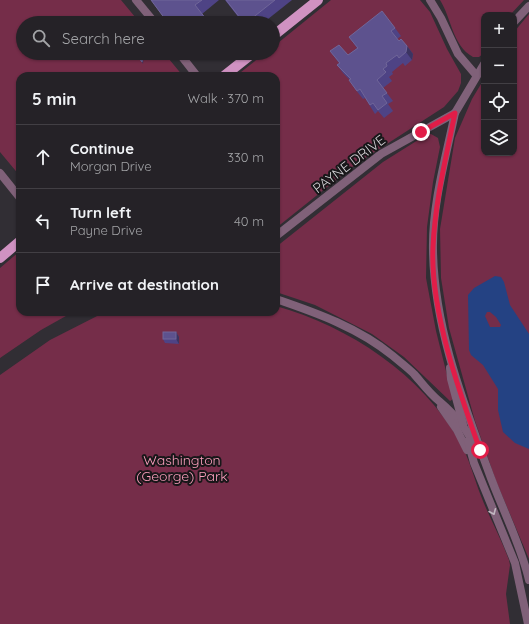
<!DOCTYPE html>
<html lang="en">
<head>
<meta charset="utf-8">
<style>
	body { margin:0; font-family:Quicksand,sans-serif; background:#2d2a2f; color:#f1f3f6 }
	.controls { position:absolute; right:12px; top:12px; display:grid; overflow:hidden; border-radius:8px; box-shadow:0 1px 3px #0004 }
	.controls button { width:36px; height:36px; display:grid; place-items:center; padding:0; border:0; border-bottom:1px solid #423f44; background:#252227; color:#f1f3f6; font:20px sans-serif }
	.stop { position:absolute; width:12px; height:12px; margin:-9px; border:3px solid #e11d48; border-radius:50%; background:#fff }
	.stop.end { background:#e11d48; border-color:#fff; box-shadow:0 1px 4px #0008 }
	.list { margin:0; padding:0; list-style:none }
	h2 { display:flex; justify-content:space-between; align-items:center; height:52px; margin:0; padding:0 16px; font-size:17px }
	h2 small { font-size:13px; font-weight:400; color:#a3a4a7 }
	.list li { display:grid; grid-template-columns:26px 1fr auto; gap:12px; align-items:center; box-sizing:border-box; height:64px; padding:0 16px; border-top:1px solid #423f44 }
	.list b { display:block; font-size:15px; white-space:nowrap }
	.list p { margin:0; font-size:13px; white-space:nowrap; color:#a3a4a7 }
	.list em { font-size:13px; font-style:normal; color:#a3a4a7 }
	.icon { flex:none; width:22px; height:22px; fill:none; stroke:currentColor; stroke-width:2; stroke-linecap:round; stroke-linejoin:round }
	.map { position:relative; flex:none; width:529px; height:624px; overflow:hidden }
	.search { position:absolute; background:#252227; box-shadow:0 1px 3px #0004; left:16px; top:16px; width:264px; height:44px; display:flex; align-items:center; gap:10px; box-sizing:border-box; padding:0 14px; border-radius:22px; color:#a3a4a7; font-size:15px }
	.panel { position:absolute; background:#252227; box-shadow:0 1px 3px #0004; left:16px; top:72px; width:264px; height:244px; border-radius:12px }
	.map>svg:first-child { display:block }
	.green { fill:#752d49 }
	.water { fill:#244283; fill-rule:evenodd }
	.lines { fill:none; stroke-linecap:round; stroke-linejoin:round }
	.minor { stroke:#806179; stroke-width:8 }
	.major { stroke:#d092c2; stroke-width:10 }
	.wall { fill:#4e4385 }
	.shaded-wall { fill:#3c3461 }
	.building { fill:#5d528e; stroke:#706699 }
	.oneway { stroke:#c0b6c0 }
	.route { stroke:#e11d48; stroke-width:5 }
	.labels { text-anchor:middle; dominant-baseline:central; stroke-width:4; stroke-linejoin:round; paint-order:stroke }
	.street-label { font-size:14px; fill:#d5d3d7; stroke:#181719 }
	.park-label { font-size:14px; fill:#fb9ebd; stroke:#181719 }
</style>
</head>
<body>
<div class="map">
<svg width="529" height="624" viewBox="0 0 529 624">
	<rect width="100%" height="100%" fill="#312e34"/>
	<g class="green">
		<polygon points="0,0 121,0 140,23 23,23 23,53 164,53 183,76 20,76 20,176 0,152"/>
		<polygon points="331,0 420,0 430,12 447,49 461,74 461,83 458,91 444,107 356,164 276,228 276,76 236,76 265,53 273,53 273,47"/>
		<path d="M440,0H524L510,15H484V53L479,57H473C452,45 452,19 440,0Z"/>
		<polygon points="529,14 529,559 496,481 475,421 449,328 441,278 440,229 455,138 472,99 484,79 484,153 514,153 514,32"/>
		<polygon points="431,134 438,138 440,147 433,182 427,227 426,278 436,331 453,399 450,401 404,357 372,334 315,305 276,292 276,247 383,162 426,135"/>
		<polygon points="20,251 20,312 73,312 41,330 0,358 0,268"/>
		<path d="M276,306C350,327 421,374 460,442C469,458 474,478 481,496C489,517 501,538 509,560L510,565L506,594L510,624H0V375L50,340L105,312H276Z"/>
	</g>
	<path class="water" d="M495,276L501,277L504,282L510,305L529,334V449L515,443L503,432L498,410V389L483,365L471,355L469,350L468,295L474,288ZM490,312L496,317L501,325L500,327H490L485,316L487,312Z"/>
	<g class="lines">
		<g class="minor">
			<polyline points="136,0 155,23"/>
			<polyline points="430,0 441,18 458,54 476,75"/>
			<polyline points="514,22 529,6"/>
			<polyline points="179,53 197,76"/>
			<path d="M455,113C446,157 432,204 433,250C434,326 462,399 488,470C501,507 520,542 529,580"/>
			<polyline points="0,173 20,198"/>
			<polyline points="276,236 381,154 455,113 484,64"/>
			<path d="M276,299C317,313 359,328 393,356C400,362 408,368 414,374C422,383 429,393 439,401C453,413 467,428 474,446"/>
			<polyline points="450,368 451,379 463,424"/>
			<polyline points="441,407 457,430 467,450"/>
			<polyline points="468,441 474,463 515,563 528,624"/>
		</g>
		<g class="major">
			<polyline points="273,36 318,0"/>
			<polyline points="224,76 253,53"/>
			<polyline points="0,258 20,241"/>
		</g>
	</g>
	<g class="wall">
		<polygon points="151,0 219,0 202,14 209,23 168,23"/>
		<polygon points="225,0 292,0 263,23 243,23"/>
		<polygon points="395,28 401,36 397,39 399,41 407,46 413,54 412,60 405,66 403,63 392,72 393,74 389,77 392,81 383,88 393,101 388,104 393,111 384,118 378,111 375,114 365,98 363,99 355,89 349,80 350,80 343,73 337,65 339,63 330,51 348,55 357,48 349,37"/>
		<polygon points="176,332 179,337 179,344 165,343 163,339"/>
	</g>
	<g class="shaded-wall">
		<polygon points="407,46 413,54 412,60 406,52"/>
		<polygon points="143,53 144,53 143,64 142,62"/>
		<polygon points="176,332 179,337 179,344 176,339"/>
	</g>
	<g class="building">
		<polygon points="151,0 202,0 195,5 206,19 201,23 168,23"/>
		<polygon points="226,0 275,0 246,23 244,23"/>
		<polygon points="382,11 395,28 391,31 399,41 401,39 407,46 406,52 399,58 397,55 386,63 387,66 383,69 386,72 377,80 387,93 382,96 387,103 378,110 373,103 370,105 360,89 357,91 349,80 351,79 337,65 340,63 330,51 339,45 348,55 358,48 349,37"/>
		<polygon points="133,16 139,23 133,23"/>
		<polygon points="135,53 143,53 142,62"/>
		<rect x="163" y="332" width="13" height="7"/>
	</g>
	<defs><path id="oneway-chevron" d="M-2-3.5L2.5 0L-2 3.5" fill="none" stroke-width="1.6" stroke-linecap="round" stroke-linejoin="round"/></defs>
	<use class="oneway" href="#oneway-chevron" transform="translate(493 512) rotate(67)"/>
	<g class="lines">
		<path class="route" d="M421,132L455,113C446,157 435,202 433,247C430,310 459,391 480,450"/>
	</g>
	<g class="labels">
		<g class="street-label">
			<text transform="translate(349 164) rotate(-37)">PAYNE DRIVE</text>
		</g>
		<g class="park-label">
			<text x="182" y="460">Washington<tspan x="182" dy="16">(George) Park</tspan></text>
		</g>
	</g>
</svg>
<div class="controls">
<button>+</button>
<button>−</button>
<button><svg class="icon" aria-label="locate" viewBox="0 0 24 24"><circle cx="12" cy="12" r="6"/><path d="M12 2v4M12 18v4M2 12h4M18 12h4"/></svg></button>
<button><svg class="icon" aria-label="layers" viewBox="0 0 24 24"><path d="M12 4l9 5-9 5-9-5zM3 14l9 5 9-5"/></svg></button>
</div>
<div class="stop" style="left:480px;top:450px"></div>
<div class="stop end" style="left:421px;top:132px"></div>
<div class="search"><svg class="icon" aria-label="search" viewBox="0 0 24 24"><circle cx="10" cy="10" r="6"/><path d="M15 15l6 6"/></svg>Search here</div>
<section class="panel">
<h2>5 min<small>Walk · 370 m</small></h2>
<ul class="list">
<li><svg class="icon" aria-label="ahead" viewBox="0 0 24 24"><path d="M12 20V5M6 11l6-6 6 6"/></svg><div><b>Continue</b><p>Morgan Drive</p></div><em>330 m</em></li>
<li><svg class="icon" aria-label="left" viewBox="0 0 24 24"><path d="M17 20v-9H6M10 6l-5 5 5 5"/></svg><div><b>Turn left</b><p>Payne Drive</p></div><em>40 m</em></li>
<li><svg class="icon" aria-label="arrive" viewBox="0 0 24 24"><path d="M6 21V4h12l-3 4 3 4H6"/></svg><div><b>Arrive at destination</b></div></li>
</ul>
</section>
</div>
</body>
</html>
